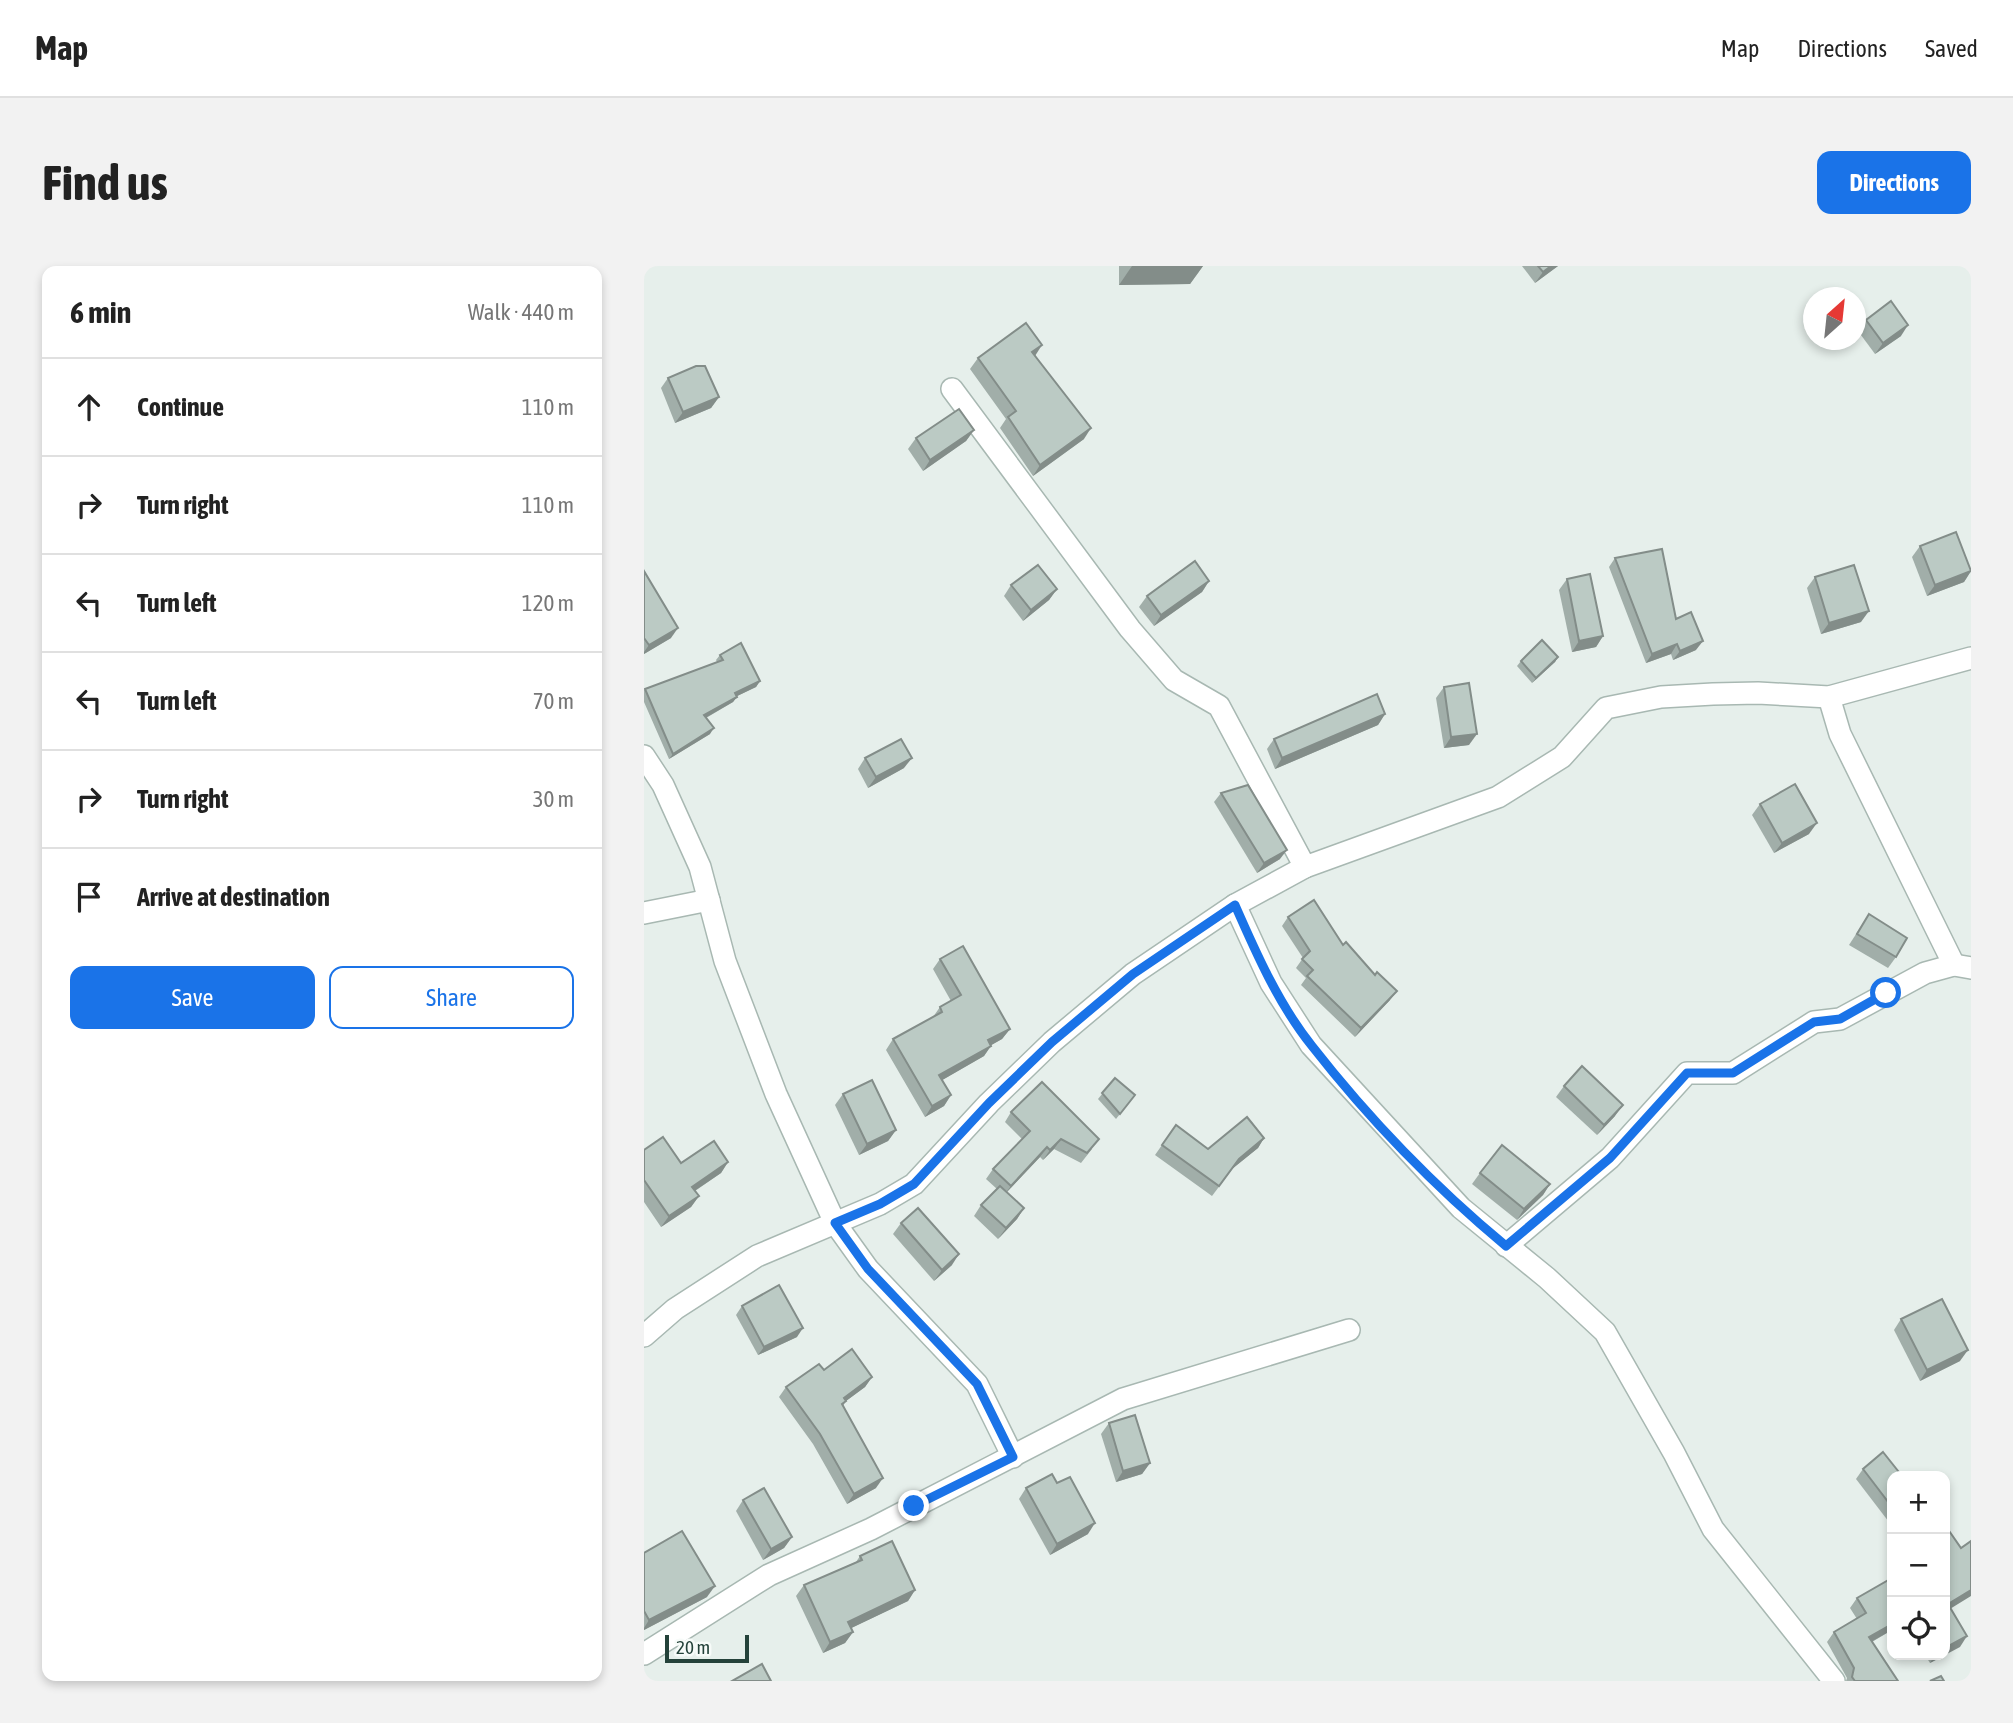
<!DOCTYPE html>
<html lang="en">
<head>
<meta charset="utf-8">
<style>
	body { margin:0; font-family:"Asap Condensed",sans-serif; background:#f2f2f2; color:#222 }
	.controls { position:absolute; right:21px; bottom:21px; display:grid; overflow:hidden; border-radius:14px; box-shadow:0 4px 10px #0003 }
	.controls button { width:63px; height:63px; display:grid; place-items:center; padding:0; border:0; border-bottom:2px solid #e0e0e0; background:#fff; color:#222; font:35px sans-serif }
	.compass { position:absolute; left:1159px; top:21px; width:63px; height:63px; border-radius:50%; background:#fff; box-shadow:0 4px 10px #0003; rotate:27deg }
	.scale { position:absolute; left:21px; bottom:18px; width:84px; box-sizing:border-box; padding-left:7px; border:4px solid #24423a; border-top:0; font-size:19px; line-height:24px; white-space:nowrap; color:#24423a; -webkit-text-stroke:5px #f7fbf9; paint-order:stroke }
	.stop { position:absolute; width:21px; height:21px; margin:-16px; border:5px solid #1a73e8; border-radius:50%; background:#fff }
	.stop.end { background:#1a73e8; border-color:#fff; box-shadow:0 2px 7px #0008 }
	.list { margin:0; padding:0; list-style:none }
	h2 { display:flex; justify-content:space-between; align-items:center; height:91px; margin:0; padding:0 28px; font-size:30px }
	h2 small { font-size:23px; font-weight:400; color:#767676 }
	.list li { display:grid; grid-template-columns:46px 1fr auto; gap:21px; align-items:center; box-sizing:border-box; height:98px; padding:0 28px; border-top:2px solid #e0e0e0 }
	.list b { display:block; font-size:26px; white-space:nowrap }
	.list em { font-size:23px; font-style:normal; color:#767676 }
	.actions { display:flex; gap:14px; padding:21px 28px }
	.actions a { flex:1; padding:16px 0; border:2px solid #1a73e8; border-radius:14px; text-align:center; font-size:24px; color:#1a73e8 }
	.actions .main { background:#1a73e8; color:#fff }
	.icon { flex:none; width:38px; height:38px; fill:none; stroke:currentColor; stroke-width:2; stroke-linecap:round; stroke-linejoin:round }
	.map { position:relative; flex:none; width:1327px; height:1415px; overflow:hidden; border-radius:14px }
	header { display:flex; align-items:center; gap:42px; box-sizing:border-box; height:98px; padding:0 35px; background:#fff; border-bottom:2px solid #e0e0e0 }
	header strong { font-size:33px }
	nav { display:flex; gap:38px; margin-inline-start:auto; font-size:24px }
	.intro { display:flex; align-items:center; justify-content:space-between; box-sizing:border-box; height:168px; padding:0 42px }
	h1 { margin:0; font-size:49px }
	.button { padding:18px 32px; border-radius:14px; background:#1a73e8; color:#fff; font-size:24px; font-weight:700 }
	main { display:flex; gap:42px; padding:0 42px }
	aside { flex:1; background:#fff; border-radius:14px; box-shadow:0 4px 10px #0003 }
	.map>svg:first-child { display:block }
	.lines { fill:none; stroke-linecap:round; stroke-linejoin:round }
	.street-casing { stroke:#a8b8b2; stroke-width:24 }
	.street { stroke:#fff; stroke-width:21 }
	.wall { fill:#a1aea9 }
	.shaded-wall { fill:#838d89 }
	.building { fill:#bbcac4; stroke:#838d89; stroke-width:2 }
	.route { stroke:#1a73e8; stroke-width:9 }
</style>
</head>
<body>
<header>
<strong>Map</strong>
<nav><a>Map</a><a>Directions</a><a>Saved</a></nav>
</header>
<div class="intro"><h1>Find us</h1><a class="button">Directions</a></div>
<main>
<aside>
<h2>6 min<small>Walk · 440 m</small></h2>
<ul class="list">
<li><svg class="icon" aria-label="ahead" viewBox="0 0 24 24"><path d="M12 20V5M6 11l6-6 6 6"/></svg><div><b>Continue</b></div><em>110 m</em></li>
<li><svg class="icon" aria-label="right" viewBox="0 0 24 24"><path d="M7 20v-9h11M14 6l5 5-5 5"/></svg><div><b>Turn right</b></div><em>110 m</em></li>
<li><svg class="icon" aria-label="left" viewBox="0 0 24 24"><path d="M17 20v-9H6M10 6l-5 5 5 5"/></svg><div><b>Turn left</b></div><em>120 m</em></li>
<li><svg class="icon" aria-label="left" viewBox="0 0 24 24"><path d="M17 20v-9H6M10 6l-5 5 5 5"/></svg><div><b>Turn left</b></div><em>70 m</em></li>
<li><svg class="icon" aria-label="right" viewBox="0 0 24 24"><path d="M7 20v-9h11M14 6l5 5-5 5"/></svg><div><b>Turn right</b></div><em>30 m</em></li>
<li><svg class="icon" aria-label="arrive" viewBox="0 0 24 24"><path d="M6 21V4h12l-3 4 3 4H6"/></svg><div><b>Arrive at destination</b></div></li>
</ul>
<div class="actions"><a class="main">Save</a><a>Share</a></div>
</aside>
<div class="map">
<svg width="1327" height="1415" viewBox="0 0 1327 1415">
	<rect width="100%" height="100%" fill="#e6efeb"/>
	<g class="lines">
		<g class="street-casing">
			<g id="street">
				<polyline points="308,123 486,363 530,414 575,440 661,601"/>
				<polyline points="1185,431 1196,468 1310,699"/>
				<polyline points="0,490 19,519 56,601 81,695 132,828 191,957 224,1003 333,1118 369,1191"/>
				<polyline points="591,639 627,717 667,779 817,942 903,1012 961,1066 1030,1187 1069,1263 1190,1415"/>
				<polyline points="0,647 65,634"/>
				<polyline points="862,980 966,892 1043,807 1089,807 1170,756 1196,753 1281,707 1310,699 1327,702"/>
				<polyline points="0,1070 31,1043 113,990 236,938 270,918 345,837 408,776 489,708 591,639 661,601 854,531 918,491 962,442 1017,431 1069,428 1114,427 1185,431 1327,392"/>
				<polyline points="0,1388 125,1309 227,1263 479,1133 705,1064"/>
			</g>
		</g>
		<use href="#street" class="street"/>
	</g>
	<g class="wall">
		<polygon points="475,0 559,0 546,18 475,19"/>
		<polygon points="878,0 914,0 891,17"/>
		<polygon points="1222,54 1257,70 1231,88 1214,65"/>
		<polygon points="391,89 440,173 389,210 356,162 362,153 326,103 334,92"/>
		<polygon points="24,112 75,131 67,142 31,157 17,122"/>
		<polygon points="330,164 322,175 279,205 264,183 272,172"/>
		<polygon points="1276,280 1327,303 1327,305 1320,316 1283,330 1268,291"/>
		<polygon points="971,292 1032,353 1052,384 1029,394 1027,388 1002,397 965,301"/>
		<polygon points="0,305 27,372 0,388"/>
		<polygon points="1171,311 1217,356 1177,368 1163,322"/>
		<polygon points="923,313 959,370 952,381 928,386 915,324"/>
		<polygon points="565,315 558,326 510,360 495,341 503,330"/>
		<polygon points="367,319 413,323 405,334 379,355 360,330"/>
		<polygon points="76,389 116,415 112,421 93,430 89,436 62,452 66,468 25,493 0,436 0,424 73,396 72,394"/>
		<polygon points="914,391 911,396 888,417 873,400 877,395"/>
		<polygon points="800,421 825,479 800,482 792,432"/>
		<polygon points="741,448 734,459 631,503 623,483 630,473"/>
		<polygon points="221,492 260,502 224,522 214,503"/>
		<polygon points="577,527 636,593 613,607 570,536"/>
		<polygon points="1116,538 1165,568 1130,587 1108,549"/>
		<polygon points="1225,648 1252,691 1244,702 1205,679"/>
		<polygon points="644,651 699,679 746,734 711,771 657,719 662,712 652,702 659,692 638,660"/>
		<polygon points="296,693 366,763 358,773 347,779 340,790 298,814 307,829 300,840 281,851 242,784 249,773 289,751 296,741 307,735 289,703"/>
		<polygon points="471,812 491,829 472,853 454,833"/>
		<polygon points="920,820 971,850 953,869 912,831"/>
		<polygon points="199,828 252,864 244,875 215,889 191,839"/>
		<polygon points="367,846 448,883 437,897 410,883 399,894 396,891 363,926 380,942 373,953 354,973 330,950 337,939 353,923 342,913 349,903 378,873 361,856"/>
		<polygon points="532,859 564,883 620,872 614,882 588,903 568,930 511,889"/>
		<polygon points="0,884 37,897 84,896 77,907 51,925 55,930 47,941 17,961 0,936"/>
		<polygon points="836,907 906,918 899,929 873,954 828,918"/>
		<polygon points="257,957 308,999 290,1015 249,968"/>
		<polygon points="98,1040 153,1071 114,1089 92,1049"/>
		<polygon points="1257,1053 1316,1095 1276,1115 1250,1064"/>
		<polygon points="180,1104 228,1111 221,1121 202,1135 199,1139 232,1222 203,1238 169,1178 135,1131 142,1121"/>
		<polygon points="465,1157 506,1197 498,1208 472,1216 457,1168"/>
		<polygon points="1219,1203 1248,1210 1248,1260 1212,1213"/>
		<polygon points="382,1222 444,1268 406,1289 375,1233"/>
		<polygon points="99,1234 148,1271 140,1282 119,1294 92,1245"/>
		<polygon points="0,1287 63,1331 0,1364"/>
		<polygon points="216,1290 271,1324 264,1335 207,1362 209,1366 201,1377 179,1387 152,1330 160,1319 212,1296"/>
		<polygon points="1248,1312 1248,1364 1228,1376 1254,1415 1202,1415 1203,1412 1183,1376 1190,1366 1213,1353 1206,1342 1213,1332"/>
		<polygon points="1281,1389 1301,1389 1286,1397"/>
	</g>
	<g class="shaded-wall">
		<polygon points="488,0 559,0 546,18 475,19"/>
		<polygon points="907,0 914,0 891,17 899,6"/>
		<polygon points="1264,59 1257,70 1231,88 1239,77"/>
		<polygon points="398,79 391,90 388,86"/>
		<polygon points="75,131 67,142 31,157 39,146"/>
		<polygon points="447,162 440,173 389,210 396,199"/>
		<polygon points="330,164 322,175 279,205 286,194"/>
		<polygon points="1327,305 1320,316 1283,330 1291,319"/>
		<polygon points="565,315 558,326 510,360 517,349"/>
		<polygon points="413,323 405,334 379,355 387,344"/>
		<polygon points="1225,345 1217,356 1177,368 1185,357"/>
		<polygon points="34,362 27,372 0,388 0,386 5,379"/>
		<polygon points="959,370 952,381 928,386 935,375"/>
		<polygon points="1059,375 1052,384 1029,394 1036,385"/>
		<polygon points="1033,378 1027,388 1002,397 1008,388"/>
		<polygon points="914,391 911,396 888,417 892,412"/>
		<polygon points="116,415 112,421 87,433 91,427"/>
		<polygon points="93,431 89,436 56,455 60,449"/>
		<polygon points="741,448 734,459 631,503 638,492"/>
		<polygon points="70,462 66,468 25,493 29,488"/>
		<polygon points="833,468 825,479 800,482 807,471"/>
		<polygon points="268,492 260,502 224,522 232,511"/>
		<polygon points="1173,557 1165,568 1130,587 1138,577"/>
		<polygon points="643,584 636,593 613,607 620,597"/>
		<polygon points="753,725 746,734 711,771 717,762"/>
		<polygon points="366,763 358,773 337,785 344,774"/>
		<polygon points="347,780 340,790 288,820 295,809"/>
		<polygon points="307,829 300,840 281,851 288,840"/>
		<polygon points="979,839 971,850 953,869 960,859"/>
		<polygon points="252,864 244,875 215,889 223,878"/>
		<polygon points="620,872 614,882 588,903 568,930 595,893"/>
		<polygon points="417,873 410,883 399,894 406,884"/>
		<polygon points="403,881 396,891 360,929 367,920"/>
		<polygon points="84,896 77,907 40,932 48,921"/>
		<polygon points="906,918 899,929 873,954 880,943"/>
		<polygon points="55,930 47,941 17,961 25,950"/>
		<polygon points="380,942 373,953 354,973 362,962"/>
		<polygon points="315,988 308,999 290,1015 298,1004"/>
		<polygon points="159,1062 153,1071 114,1089 120,1081"/>
		<polygon points="1324,1084 1316,1095 1276,1115 1283,1104"/>
		<polygon points="228,1111 221,1121 202,1135 195,1145 200,1132"/>
		<polygon points="506,1197 498,1208 472,1216 479,1205"/>
		<polygon points="239,1212 232,1222 203,1238 210,1228"/>
		<polygon points="451,1257 444,1268 406,1289 413,1278"/>
		<polygon points="148,1271 140,1282 119,1294 127,1283"/>
		<polygon points="71,1320 63,1331 0,1364 0,1362 5,1354"/>
		<polygon points="271,1324 264,1335 197,1367 204,1356"/>
		<polygon points="1327,1324 1327,1330 1301,1346 1304,1338"/>
		<polygon points="1248,1358 1248,1364 1218,1381 1225,1371"/>
		<polygon points="209,1366 201,1377 179,1387 186,1376"/>
		<polygon points="1323,1370 1316,1381 1301,1389 1301,1382"/>
		<polygon points="1291,1389 1301,1389 1286,1397"/>
	</g>
	<g class="building">
		<polygon points="894,0 907,0 899,6"/>
		<polygon points="1247,35 1264,59 1239,77 1222,54"/>
		<polygon points="382,57 398,79 388,86 447,162 396,199 364,151 372,145 334,92"/>
		<polygon points="52,100 61,100 75,131 39,146 24,112"/>
		<polygon points="315,143 330,164 286,194 272,172"/>
		<polygon points="1312,266 1327,305 1291,319 1276,280"/>
		<polygon points="1018,283 1032,353 1047,346 1059,375 1036,385 1033,378 1008,388 971,292"/>
		<polygon points="551,295 565,315 517,349 503,330"/>
		<polygon points="394,299 413,323 387,344 367,319"/>
		<polygon points="1210,299 1225,345 1185,357 1171,311"/>
		<polygon points="0,305 34,362 5,379 0,372"/>
		<polygon points="946,308 959,370 935,375 923,313"/>
		<polygon points="898,374 914,391 892,412 877,395"/>
		<polygon points="97,377 116,415 91,427 93,431 60,449 70,462 29,488 1,423 79,394 76,389"/>
		<polygon points="825,417 833,468 807,471 800,421"/>
		<polygon points="733,428 741,448 638,492 630,473"/>
		<polygon points="257,473 268,492 232,511 221,492"/>
		<polygon points="1151,518 1173,557 1138,577 1116,538"/>
		<polygon points="604,519 643,584 620,597 577,527"/>
		<polygon points="670,634 699,679 702,676 731,709 733,706 753,725 717,762 663,710 669,704 658,693 666,685 644,651"/>
		<polygon points="1225,648 1263,672 1252,691 1213,668"/>
		<polygon points="319,680 366,763 344,774 347,780 295,809 307,829 288,840 249,773 298,746 296,741 317,729 296,693"/>
		<polygon points="938,800 979,839 960,859 920,820"/>
		<polygon points="471,812 491,829 476,848 458,827"/>
		<polygon points="228,814 252,864 223,878 199,828"/>
		<polygon points="398,816 455,873 443,887 417,873 406,884 403,881 367,920 349,903 386,865 367,846"/>
		<polygon points="603,851 620,872 595,893 575,920 518,879 532,859 564,883"/>
		<polygon points="19,871 37,897 70,875 84,896 48,921 55,930 25,950 0,914 0,884"/>
		<polygon points="858,879 906,918 880,943 836,907"/>
		<polygon points="356,920 380,942 362,962 337,939"/>
		<polygon points="274,942 315,988 298,1004 257,957"/>
		<polygon points="135,1019 159,1062 120,1081 98,1040"/>
		<polygon points="1298,1033 1324,1084 1283,1104 1257,1053"/>
		<polygon points="208,1083 228,1111 200,1132 202,1135 198,1138 239,1212 210,1228 176,1168 142,1121 175,1098 180,1104"/>
		<polygon points="491,1149 506,1197 479,1205 465,1157"/>
		<polygon points="1239,1186 1258,1210 1248,1210 1248,1241 1219,1203"/>
		<polygon points="408,1208 413,1217 426,1211 451,1257 413,1278 382,1222"/>
		<polygon points="120,1222 148,1271 127,1283 99,1234"/>
		<polygon points="1301,1259 1317,1282 1327,1275 1327,1324 1304,1338 1323,1370 1301,1382"/>
		<polygon points="38,1265 71,1320 5,1354 0,1345 0,1287"/>
		<polygon points="248,1275 271,1324 204,1356 209,1366 186,1376 160,1319 218,1294 216,1290"/>
		<polygon points="1248,1312 1248,1358 1225,1371 1254,1415 1211,1415 1208,1411 1210,1402 1190,1366 1222,1347 1213,1332"/>
		<polygon points="118,1398 127,1415 88,1415"/>
		<polygon points="1297,1410 1300,1415 1286,1415"/>
	</g>
	<g class="lines">
		<path class="route" d="M270,1240L369,1191L333,1118L224,1003L191,957L236,938L270,918L345,837L408,776L489,708L591,639C612,687 635,739 668,780C725,853 791,921 862,980L966,892L1043,807H1089L1170,756L1196,753L1242,727"/>
	</g>
</svg>
<div class="controls">
<button>+</button>
<button>−</button>
<button><svg class="icon" aria-label="locate" viewBox="0 0 24 24"><circle cx="12" cy="12" r="6"/><path d="M12 2v4M12 18v4M2 12h4M18 12h4"/></svg></button>
</div>
<svg class="compass" viewBox="-18 -18 36 36"><path d="M0-13l5 13h-10z" fill="#e53935"/><path d="M0 13l5-13h-10z" fill="#767676"/></svg>
<div class="scale">20 m</div>
<div class="stop" style="left:1242px;top:727px"></div>
<div class="stop end" style="left:270px;top:1240px"></div>
</div>
</main>
</body>
</html>
